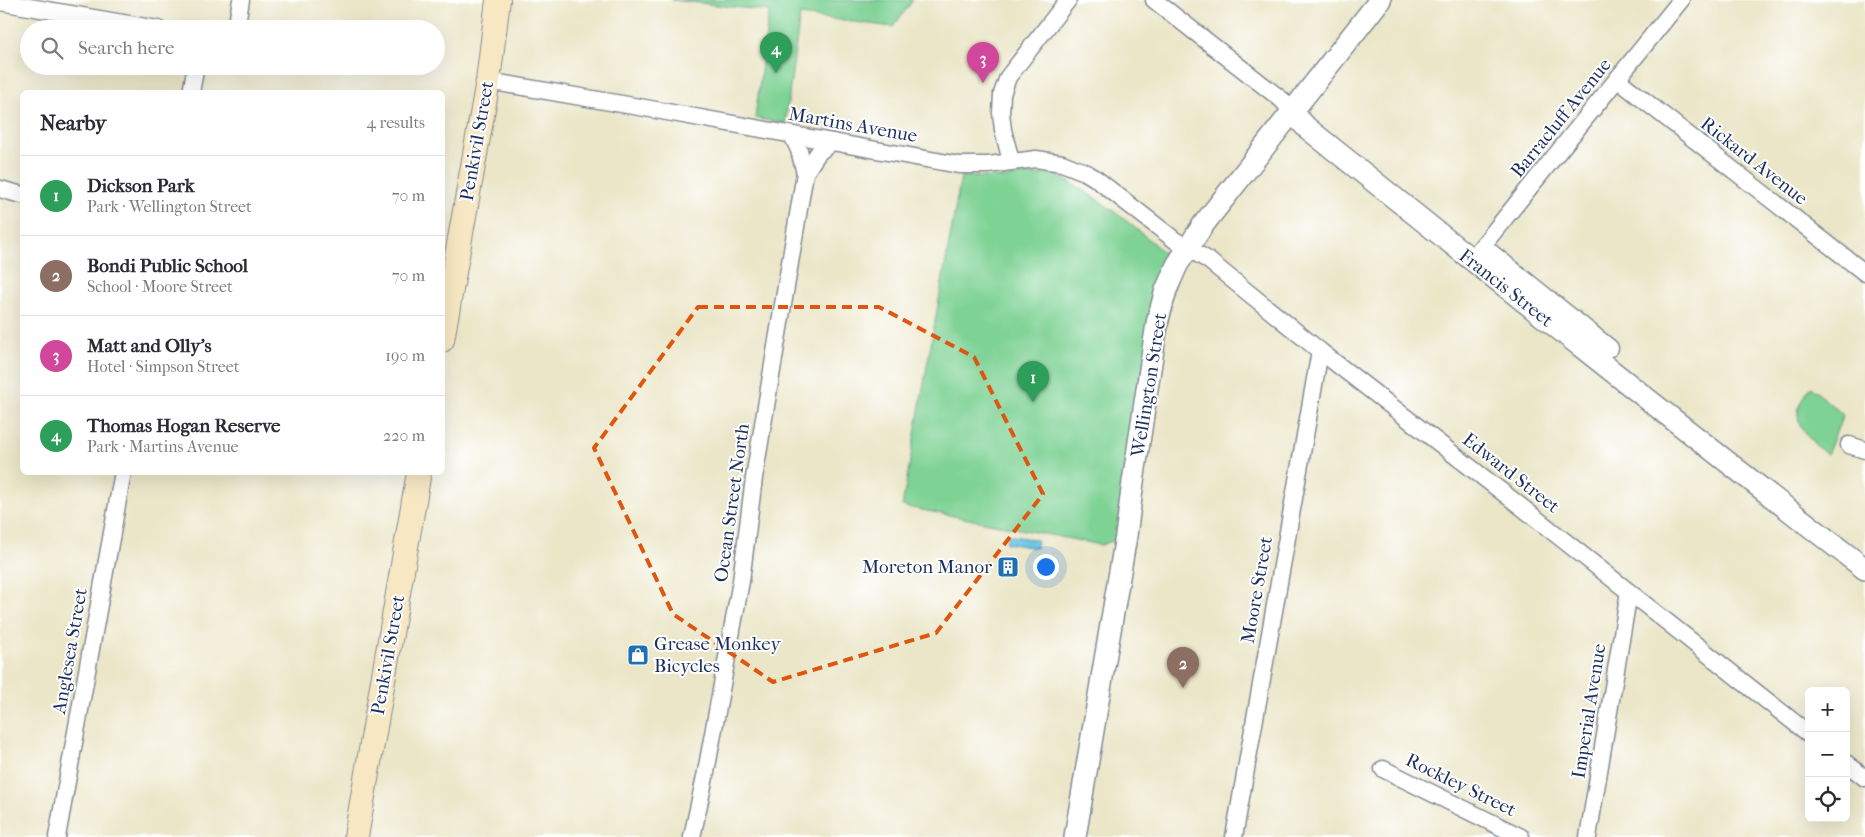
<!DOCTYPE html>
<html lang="en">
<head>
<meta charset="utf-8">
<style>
	body { margin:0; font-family:"IM FELL French Canon",serif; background:#f2f2f3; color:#2b2b33 }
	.controls { position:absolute; right:15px; bottom:15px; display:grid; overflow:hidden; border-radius:8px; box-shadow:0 5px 20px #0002 }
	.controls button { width:45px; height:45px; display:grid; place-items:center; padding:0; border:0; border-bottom:1px solid #e1e1e2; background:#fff; color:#2b2b33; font:25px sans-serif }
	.you { position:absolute; left:1045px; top:566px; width:18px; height:18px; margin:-12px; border:4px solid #fff; border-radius:50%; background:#1a73e8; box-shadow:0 0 0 8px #1a73e833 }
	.badge { display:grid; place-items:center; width:32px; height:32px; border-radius:50%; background:#d93025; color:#fff; font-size:16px; font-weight:700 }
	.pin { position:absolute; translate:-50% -41px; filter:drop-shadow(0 1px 2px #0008) }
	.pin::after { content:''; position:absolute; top:26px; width:18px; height:15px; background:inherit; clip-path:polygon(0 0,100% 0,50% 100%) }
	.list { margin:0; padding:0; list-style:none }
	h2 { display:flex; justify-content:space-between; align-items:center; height:65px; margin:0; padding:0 20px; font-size:21px }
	h2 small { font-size:16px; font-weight:400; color:#7c7c81 }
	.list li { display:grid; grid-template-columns:32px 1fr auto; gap:15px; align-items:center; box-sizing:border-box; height:80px; padding:0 20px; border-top:1px solid #e1e1e2 }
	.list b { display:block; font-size:19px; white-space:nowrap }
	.list p { margin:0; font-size:16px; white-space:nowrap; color:#7c7c81 }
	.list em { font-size:16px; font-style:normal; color:#7c7c81 }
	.icon { flex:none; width:28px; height:28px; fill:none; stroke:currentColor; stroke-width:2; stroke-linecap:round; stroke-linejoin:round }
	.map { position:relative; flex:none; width:1865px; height:837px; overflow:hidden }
	.search { position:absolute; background:#fff; box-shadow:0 5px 20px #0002; left:20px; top:20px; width:425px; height:55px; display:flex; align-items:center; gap:12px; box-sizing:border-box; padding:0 18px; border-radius:28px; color:#7c7c81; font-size:19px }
	.panel { position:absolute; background:#fff; box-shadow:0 5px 20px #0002; left:20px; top:90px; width:425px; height:385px; border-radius:8px }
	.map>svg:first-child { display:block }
	.green { fill:#7ed294; stroke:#4c8079 }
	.water { fill:#61c2e0; stroke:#3e789f }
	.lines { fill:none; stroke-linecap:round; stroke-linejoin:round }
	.minor-casing { stroke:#838a93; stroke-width:19 }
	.tertiary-casing { stroke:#838a93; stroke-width:24 }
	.secondary-casing { stroke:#838a93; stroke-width:26 }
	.minor { stroke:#fff; stroke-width:16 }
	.tertiary { stroke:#fff; stroke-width:21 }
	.secondary { stroke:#f7e8c3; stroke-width:24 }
	.marked { fill:none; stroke:#de5710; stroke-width:4; stroke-dasharray:10 6; stroke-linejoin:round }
	.labels { text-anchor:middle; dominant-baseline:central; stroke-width:4; stroke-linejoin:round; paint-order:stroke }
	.street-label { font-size:19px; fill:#1b2f5e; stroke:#fff }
	.poi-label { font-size:19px; fill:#1b2f5e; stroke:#fff; text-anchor:end }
</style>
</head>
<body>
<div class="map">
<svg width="1865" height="837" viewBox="0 0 1865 837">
	<rect width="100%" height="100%" fill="#fff"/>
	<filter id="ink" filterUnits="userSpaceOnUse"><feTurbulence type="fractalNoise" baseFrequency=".02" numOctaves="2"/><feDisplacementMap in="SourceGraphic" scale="10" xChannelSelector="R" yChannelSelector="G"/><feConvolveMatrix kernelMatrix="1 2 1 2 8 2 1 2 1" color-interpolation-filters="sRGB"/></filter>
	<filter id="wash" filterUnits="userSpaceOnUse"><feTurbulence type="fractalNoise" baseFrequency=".0096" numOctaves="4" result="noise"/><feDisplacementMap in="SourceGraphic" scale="20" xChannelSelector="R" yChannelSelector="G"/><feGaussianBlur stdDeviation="1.12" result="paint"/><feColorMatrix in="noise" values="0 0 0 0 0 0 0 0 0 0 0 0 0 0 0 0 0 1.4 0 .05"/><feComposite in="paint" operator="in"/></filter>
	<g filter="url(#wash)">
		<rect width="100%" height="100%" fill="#ebe6c8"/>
		<g class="green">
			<polygon points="672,0 913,0 893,27 800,15 785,124 755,118 769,11"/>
			<path d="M1054,174C1100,197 1140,230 1177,265L1126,536L1101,545L902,506L961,176L1006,178L1019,175Z"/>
			<path d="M1811,387L1843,415L1827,455C1813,443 1791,425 1800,404C1802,398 1807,392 1811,387Z"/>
		</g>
		<polygon class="water" points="1008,535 1037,540 1036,548 1006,543"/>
	</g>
	<g filter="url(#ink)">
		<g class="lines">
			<g class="minor-casing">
				<g id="minor">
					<polyline points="1154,0 1282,100 1292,112"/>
					<polyline points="0,2 158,29"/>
					<polyline points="236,29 241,0"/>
					<polyline points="1618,80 1865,273"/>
					<polyline points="488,81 645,108 959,165 988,165 1036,159 1062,163 1085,172 1095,178 1176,241 1208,260 1320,351 1519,505 1809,734"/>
					<polyline points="191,92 196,66"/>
					<polyline points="1011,161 1003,130 1001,113 1002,94 1008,77 1068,0"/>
					<polyline points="805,173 818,153 832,142"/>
					<polyline points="0,189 22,195"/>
					<polyline points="1483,246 1610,348"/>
					<polyline points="1471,260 1681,0"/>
					<polyline points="1849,445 1865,450"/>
					<polyline points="1846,763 1865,778"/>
					<polyline points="1383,769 1521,837"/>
					<polyline points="57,837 123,472"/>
					<polyline points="692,837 706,772 741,581 754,478 805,173 799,150 792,135"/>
					<polyline points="1234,837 1320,351"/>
					<polyline points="1588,837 1629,592"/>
				</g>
			</g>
			<g class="tertiary-casing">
				<g id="tertiary">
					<path d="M1292,112L1307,128C1492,276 1677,424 1865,569"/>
					<polyline points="1075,837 1126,536 1133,482 1157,323 1166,290 1177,265 1203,225 1380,0"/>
				</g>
			</g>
			<g class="secondary-casing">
				<g id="secondary">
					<polyline points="442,340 488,81 498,0"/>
					<polyline points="356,837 419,472"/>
				</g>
			</g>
			<use href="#minor" class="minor"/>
			<use href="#tertiary" class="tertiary"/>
			<use href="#secondary" class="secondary"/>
		</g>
	</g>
	<path class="marked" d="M698,307H879L974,357L1043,494L936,633L773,682L673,614L594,448Z"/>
	<defs>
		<g id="building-square" transform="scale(1.125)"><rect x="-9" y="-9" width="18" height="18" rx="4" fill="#1f6fb2" stroke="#fff"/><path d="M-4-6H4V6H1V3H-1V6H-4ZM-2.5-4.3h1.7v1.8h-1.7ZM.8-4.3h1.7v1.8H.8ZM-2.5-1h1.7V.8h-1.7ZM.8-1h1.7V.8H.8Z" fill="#fff"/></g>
		<g id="shop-square" transform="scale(1.125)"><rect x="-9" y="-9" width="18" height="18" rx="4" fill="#1f6fb2" stroke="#fff"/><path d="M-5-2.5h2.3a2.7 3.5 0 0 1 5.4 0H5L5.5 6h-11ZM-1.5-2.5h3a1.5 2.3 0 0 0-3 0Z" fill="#fff"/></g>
	</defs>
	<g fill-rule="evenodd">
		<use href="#building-square" x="1008" y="567"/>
		<use href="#shop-square" x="638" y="655"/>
	</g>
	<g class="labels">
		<g class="street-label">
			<text transform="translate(1561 118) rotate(-51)">Barracluff Avenue</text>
			<text transform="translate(853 125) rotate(10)">Martins Avenue</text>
			<text transform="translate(477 141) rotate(-80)">Penkivil Street</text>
			<text transform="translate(1754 161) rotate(38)">Rickard Avenue</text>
			<text transform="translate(1506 288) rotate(38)">Francis Street</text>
			<text transform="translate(1149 385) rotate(-81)">Wellington Street</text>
			<text transform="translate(1511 473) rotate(38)">Edward Street</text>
			<text transform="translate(732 503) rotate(-82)">Ocean Street North</text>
			<text transform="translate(1257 590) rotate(-80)">Moore Street</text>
			<text transform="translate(70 651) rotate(-80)">Anglesea Street</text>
			<text transform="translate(388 655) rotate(-80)">Penkivil Street</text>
			<text transform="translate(1589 711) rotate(-81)">Imperial Avenue</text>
			<text transform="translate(1461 785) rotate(26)">Rockley Street</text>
		</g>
		<g class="poi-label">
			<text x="992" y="567">Moreton Manor</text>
			<text x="654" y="644" text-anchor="start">Grease Monkey<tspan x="654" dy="22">Bicycles</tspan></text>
		</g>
	</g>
</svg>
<div class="controls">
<button>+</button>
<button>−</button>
<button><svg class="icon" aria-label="locate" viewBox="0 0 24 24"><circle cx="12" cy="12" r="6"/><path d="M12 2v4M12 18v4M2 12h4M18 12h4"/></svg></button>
</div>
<div class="you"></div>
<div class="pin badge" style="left:1033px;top:402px;background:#2e9e5b">1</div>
<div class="pin badge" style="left:1183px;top:688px;background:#8d6e63">2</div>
<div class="pin badge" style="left:983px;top:83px;background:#d1479c">3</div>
<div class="pin badge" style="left:776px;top:73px;background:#2e9e5b">4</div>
<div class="search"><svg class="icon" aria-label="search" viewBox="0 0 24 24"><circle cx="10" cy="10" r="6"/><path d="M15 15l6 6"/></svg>Search here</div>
<section class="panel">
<h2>Nearby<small>4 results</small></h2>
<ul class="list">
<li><span class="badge" style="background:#2e9e5b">1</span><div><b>Dickson Park</b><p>Park · Wellington Street</p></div><em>70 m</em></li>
<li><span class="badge" style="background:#8d6e63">2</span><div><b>Bondi Public School</b><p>School · Moore Street</p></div><em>70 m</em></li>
<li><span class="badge" style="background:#d1479c">3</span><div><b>Matt and Olly's</b><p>Hotel · Simpson Street</p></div><em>190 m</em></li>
<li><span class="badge" style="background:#2e9e5b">4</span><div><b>Thomas Hogan Reserve</b><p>Park · Martins Avenue</p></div><em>220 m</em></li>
</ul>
</section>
</div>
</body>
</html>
